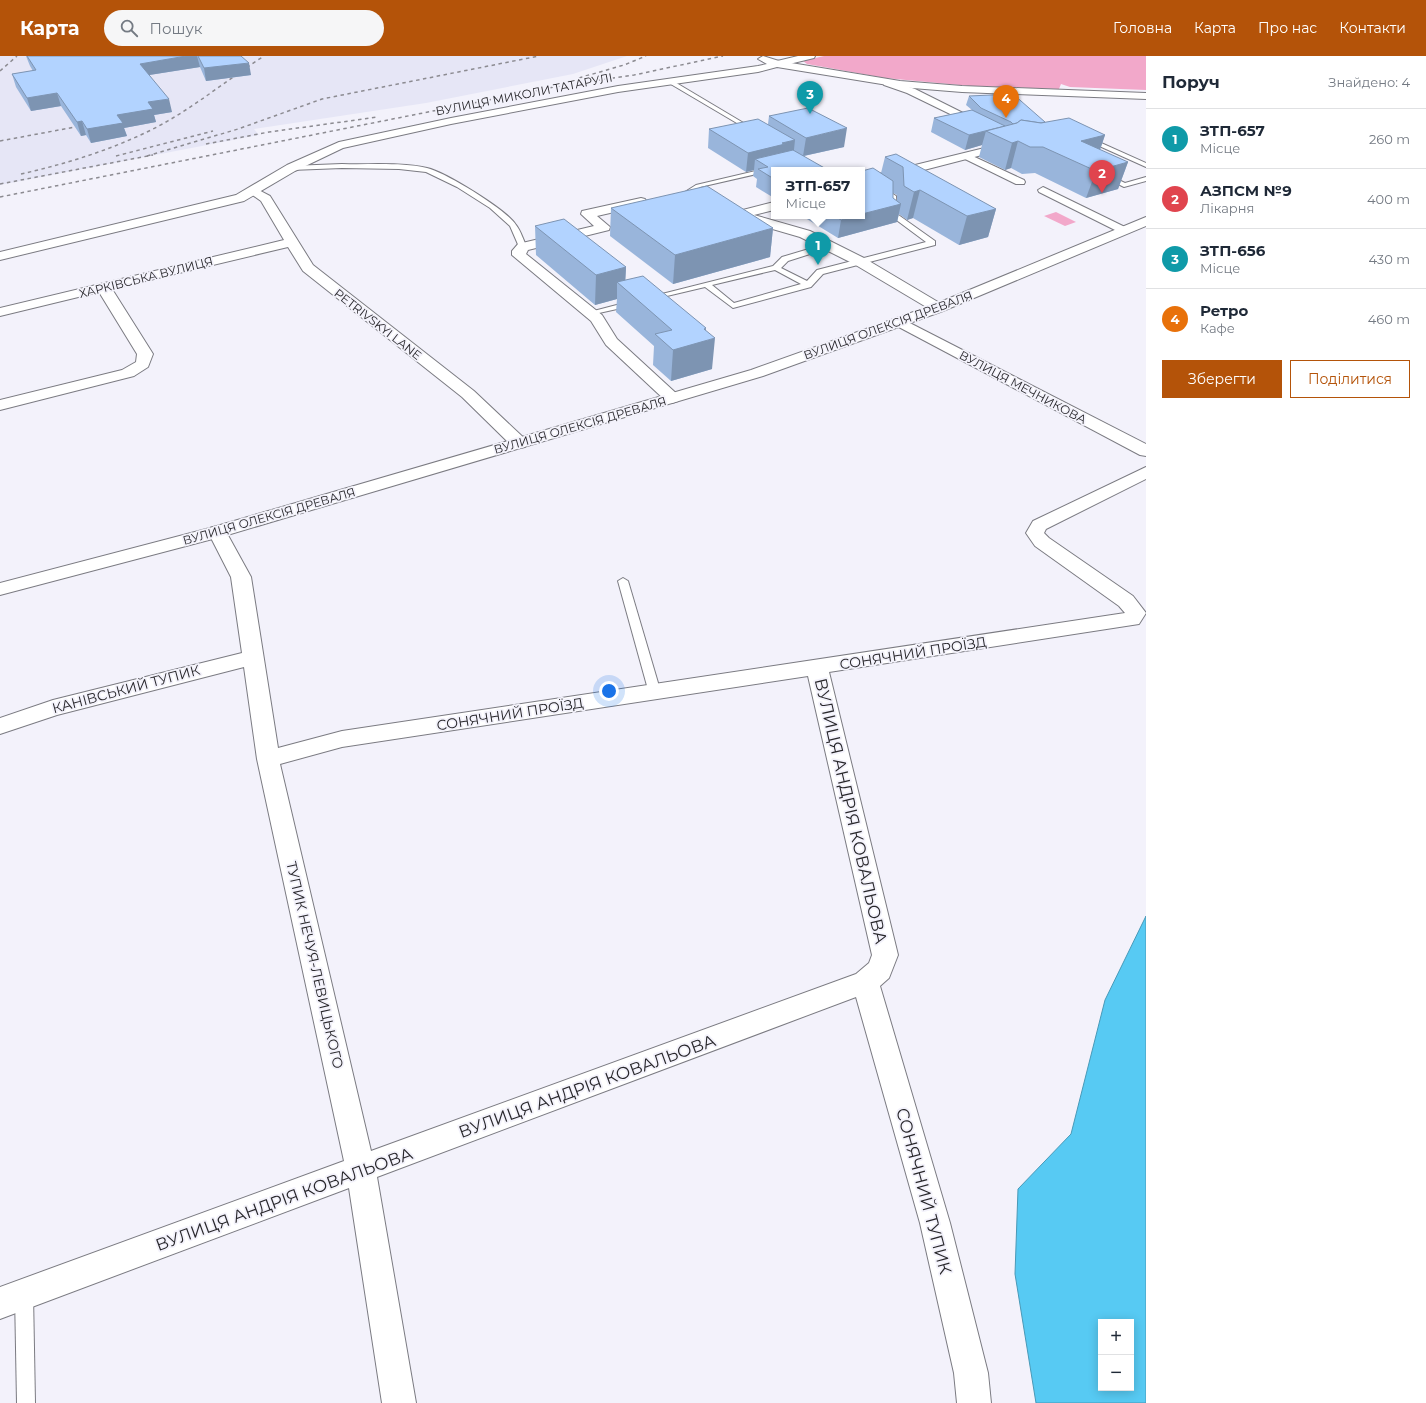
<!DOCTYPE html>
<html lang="uk">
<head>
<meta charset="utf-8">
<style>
	body { margin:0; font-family:Montserrat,sans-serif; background:#f6f6f7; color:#1f2937 }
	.controls { position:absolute; right:12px; bottom:12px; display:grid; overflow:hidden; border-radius:0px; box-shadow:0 2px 10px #0003 }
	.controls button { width:36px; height:36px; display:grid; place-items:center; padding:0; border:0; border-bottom:1px solid #e0e1e3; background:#fff; color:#1f2937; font:20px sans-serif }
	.you { position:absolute; left:609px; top:635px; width:14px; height:14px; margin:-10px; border:3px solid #fff; border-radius:50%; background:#1a73e8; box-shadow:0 0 0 6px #1a73e833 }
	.badge { display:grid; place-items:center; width:26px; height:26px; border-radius:50%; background:#b45309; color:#fff; font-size:13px; font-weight:700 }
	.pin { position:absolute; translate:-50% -33px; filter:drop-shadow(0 1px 2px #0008) }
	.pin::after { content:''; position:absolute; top:21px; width:14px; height:12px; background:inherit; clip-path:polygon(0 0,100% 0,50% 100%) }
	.popup { position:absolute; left:771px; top:111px; width:94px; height:52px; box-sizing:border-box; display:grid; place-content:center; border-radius:0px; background:#fff; filter:drop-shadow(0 1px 3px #0005); font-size:13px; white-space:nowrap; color:#747a83 }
	.popup b { font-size:15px; color:#1f2937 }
	.popup::after { content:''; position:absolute; left:50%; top:100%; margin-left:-8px; border:8px solid transparent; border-top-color:#fff }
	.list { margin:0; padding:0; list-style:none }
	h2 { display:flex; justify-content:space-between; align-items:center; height:52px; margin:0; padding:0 16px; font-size:17px }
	h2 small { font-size:13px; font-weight:400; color:#747a83 }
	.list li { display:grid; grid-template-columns:26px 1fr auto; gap:12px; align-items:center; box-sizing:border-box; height:60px; padding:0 16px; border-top:1px solid #e0e1e3 }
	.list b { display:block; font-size:15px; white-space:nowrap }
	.list p { margin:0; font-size:13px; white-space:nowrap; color:#747a83 }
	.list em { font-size:13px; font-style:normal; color:#747a83 }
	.actions { display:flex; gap:8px; padding:12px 16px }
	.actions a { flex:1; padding:9px 0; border:1px solid #b45309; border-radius:0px; text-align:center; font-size:14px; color:#b45309 }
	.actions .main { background:#b45309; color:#fff }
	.icon { flex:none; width:22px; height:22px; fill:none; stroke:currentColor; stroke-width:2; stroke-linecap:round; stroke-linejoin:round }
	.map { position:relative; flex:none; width:1146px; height:1347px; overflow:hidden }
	header { display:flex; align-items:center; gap:24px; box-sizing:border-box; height:56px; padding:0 20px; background:#b45309; color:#fff }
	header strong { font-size:19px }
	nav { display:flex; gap:22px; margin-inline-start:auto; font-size:14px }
	.search { width:280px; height:36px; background:#f6f6f7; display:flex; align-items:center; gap:10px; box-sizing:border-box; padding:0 14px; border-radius:22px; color:#747a83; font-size:15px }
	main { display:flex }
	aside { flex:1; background:#fff }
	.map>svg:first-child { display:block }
	.built { fill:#e6e6f6 }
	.green { fill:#f2a8ca }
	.water { fill:#57caf3; stroke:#4999b7; fill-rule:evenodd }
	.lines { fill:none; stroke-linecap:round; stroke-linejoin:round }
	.service-casing { stroke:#7b7b82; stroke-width:2 }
	.pedestrian-casing { stroke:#7b7b82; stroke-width:2 }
	.minor-casing { stroke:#7b7b82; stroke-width:2 }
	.tertiary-casing { stroke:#7b7b82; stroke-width:2 }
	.service { fill:#fff; fill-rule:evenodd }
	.pedestrian { fill:#fff; fill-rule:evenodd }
	.minor { fill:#fff; fill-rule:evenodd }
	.tertiary { fill:#fff; fill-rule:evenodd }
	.rail { stroke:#8c8b91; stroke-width:1.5; stroke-dasharray:3.5 3.5; stroke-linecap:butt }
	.wall { fill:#99b5db; fill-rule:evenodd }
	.shaded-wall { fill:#7d94b2 }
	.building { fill:#b2d3ff; stroke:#7d94b2 }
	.labels { text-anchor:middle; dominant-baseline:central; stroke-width:3.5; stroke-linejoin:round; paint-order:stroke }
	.far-street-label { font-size:12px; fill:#28272b; stroke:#f3f2fb }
	.street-label { font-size:14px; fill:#28272b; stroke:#f3f2fb }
	.near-street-label { font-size:17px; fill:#28272b; stroke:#f3f2fb }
</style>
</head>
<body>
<header>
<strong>Карта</strong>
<div class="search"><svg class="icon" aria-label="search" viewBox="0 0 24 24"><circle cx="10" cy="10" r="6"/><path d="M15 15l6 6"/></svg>Пошук</div>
<nav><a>Головна</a><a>Карта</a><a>Про нас</a><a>Контакти</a></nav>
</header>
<main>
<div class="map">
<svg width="1146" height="1347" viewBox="0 0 1146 1347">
	<rect width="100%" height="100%" fill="#f3f2fb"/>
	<polygon class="built" points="0,0 627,0 573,18 426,47 254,73 259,79 0,129"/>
	<g class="green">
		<polygon points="824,0 1146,0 1146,34 1070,31 1061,28 1059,33 970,30 885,22 807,8 803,5"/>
		<polygon points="1056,156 1076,166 1065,170 1044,160"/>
	</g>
	<path class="water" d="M1146,860V1347H1036L1015,1218L1018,1133L1071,1078L1105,944ZM1101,1266H1131V1332H1101Z"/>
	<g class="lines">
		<g class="service-casing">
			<g id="service">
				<polygon points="669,25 673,25 757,75 752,76 669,27"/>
				<polygon points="1086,82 1090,82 1146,107 1146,111 1086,84"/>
				<path d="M342,108C370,109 400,106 427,112C445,116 507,154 516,169C521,175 523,184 527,191L520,193L510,170L490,152L457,131L426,116L399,113L342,112L291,114L288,112L291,110Z"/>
				<polygon points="768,112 771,114 770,115 700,131 692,136 698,142 698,144 694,144 685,136 696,129"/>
				<polygon points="1106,118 1125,127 1146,121 1146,125 1124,131 1104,121 1103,120"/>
				<path d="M878,131H882L896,140L897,158L935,185V189L823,218L811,231L733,252L705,231L650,244L646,242L773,210L782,201L829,187L833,189L832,191L788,205L781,212L807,225L817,214L926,186L891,160V142L878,133ZM775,214L801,228L734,247L712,229Z"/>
				<polygon points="632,245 636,247 635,249 590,259 586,257"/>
				<polygon points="623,522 628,525 661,637 659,640 651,640 649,637 618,525"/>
				<polygon points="24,1229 30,1232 33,1238 35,1347 17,1347 15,1238 18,1232"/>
			</g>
		</g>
		<g class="pedestrian-casing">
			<g id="pedestrian">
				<polygon points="966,97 1024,124 1025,126 1024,128 1016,128 963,102 961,100"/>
				<polygon points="1043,131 1129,173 1130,175 1125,178 1121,177 1039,136 1038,134"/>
			</g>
		</g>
		<g class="minor-casing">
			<g id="minor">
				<polygon points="798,0 815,0 814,2 777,11 772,8 773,6"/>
				<polygon points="888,24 915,33 989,70 987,72 979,72 907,37 884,29 883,27 884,25"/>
				<polygon points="1009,86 1013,87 1015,89 1013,91 862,130 862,122"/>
				<polygon points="253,131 270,140 313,209 474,335 525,383 527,387 525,391 519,392 513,391 462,341 303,215 288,191 112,233 153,298 148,311 134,320 0,354 0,344 122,314 136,306 137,298 99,236 0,260 0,252 284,184 261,145 247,135"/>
				<polygon points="641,142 645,143 647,146 645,149 597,160 610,171 609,174 528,194 526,198 602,259 617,283 678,339 680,342 678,345 672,347 666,345 606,289 591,265 512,199 512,195 518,188 594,170 581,158 582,155"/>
				<polygon points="774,146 774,154 754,159 810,175 864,202 943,249 945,252 943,255 933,255 854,208 800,181 735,162 734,159 735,156"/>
				<polygon points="900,262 1146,388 1146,400 1140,399 895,269 893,266 895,263"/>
				<path d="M1146,411V423L1046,473L1044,477L1049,482L1133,540L1146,557L1139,568L829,616L898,899L889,922L880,930L950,1167L988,1317L991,1347H957L954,1317L920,1167L856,941L377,1121L416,1347H382L349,1132L0,1263V1231L344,1105L257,703L244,611L57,659L0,678V662L53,644L242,597L231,521L208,476L210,472L217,470L224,472L251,521L278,692L342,675L1125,557L1119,550L1035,490L1026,477L1033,465ZM808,620L872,899L869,907L856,918L371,1095L280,708L342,691Z"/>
			</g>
		</g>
		<g class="tertiary-casing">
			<g id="tertiary">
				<polygon points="763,0 779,5 900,25 962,30 1146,37 1146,43 962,36 900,31 777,11 758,16 618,36 451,68 343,92 295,115 244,145 0,204 0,196 236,139 287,109 339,86 451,62 618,30 758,10 767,8 758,3"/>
				<polygon points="1146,161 1146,170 943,255 763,320 224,480 0,539 0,527 210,472 751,314 933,249"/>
			</g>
		</g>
		<use href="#service" class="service"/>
		<use href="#pedestrian" class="pedestrian"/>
		<use href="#minor" class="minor"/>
		<use href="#tertiary" class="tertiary"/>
		<g class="rail">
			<polyline points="0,15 17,0"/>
			<polyline points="579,22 624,9 646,0"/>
			<polyline points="0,85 75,71"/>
			<polyline points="206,88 269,76 378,61"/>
			<polyline points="116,100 213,75"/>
			<polyline points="147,100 238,73 322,43 539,0"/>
			<path d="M21,118C65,108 108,95 149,75C190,55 225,25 264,0"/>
			<polyline points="0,128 153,99"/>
			<polyline points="0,141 564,29 634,19 723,0"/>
		</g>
	</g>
	<g class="wall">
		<polygon points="26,0 241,0 251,19 206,25 200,11 149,19 172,56 154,59 156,66 124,72 127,80 91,87 86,79 81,80 61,50 31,55 16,31 12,18 33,15 30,10"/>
		<polygon points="969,40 1045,66 1105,79 1100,94 1128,106 1118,133 1086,142 1035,117 1022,118 1011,112 1005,114 979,101 982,89 965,94 931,76 934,62 972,54 966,49"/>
		<polygon points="769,60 844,91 804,100 774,114 774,142 756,131 757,123 753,120 754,114 746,116 708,92 709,73 768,68"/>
		<path d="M885,101L996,153L988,181L959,189L913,162L907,164L899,158L897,166L838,182L802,160H862L881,117ZM893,137L897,139V145L893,142Z"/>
		<polygon points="611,152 773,172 770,201 673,228 610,180"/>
		<polygon points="535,170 626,211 625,224 706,274 712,313 671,325 653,309 654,290 616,256 617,243 595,249 536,199"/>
	</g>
	<g class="shaded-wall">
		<polygon points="186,0 197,0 200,11 143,20 140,8"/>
		<polygon points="249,7 251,19 206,25 204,12"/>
		<polygon points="57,37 61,50 31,55 27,42"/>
		<polygon points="169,43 172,56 154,59 156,66 124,72 127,80 91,87 87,73 117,59 148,46"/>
		<polygon points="82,65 86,79 81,80 77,66"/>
		<polygon points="847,72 844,91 803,100 806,82"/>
		<polygon points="986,75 982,89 965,94 969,79"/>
		<polygon points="1105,79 1096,105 1081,85"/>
		<polygon points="795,84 793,103 755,103 754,114 746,116 748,97 782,87"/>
		<polygon points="1018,85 1011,112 1005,114 1012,87"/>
		<polygon points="1128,106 1118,133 1086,142 1096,115"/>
		<polygon points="920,134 913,162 907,164 914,136"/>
		<polygon points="901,148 897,166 838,182 841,164 856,160 862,160 862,158"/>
		<polygon points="996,153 988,181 959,189 967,160"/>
		<polygon points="773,172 770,201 673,228 675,199"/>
		<polygon points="626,211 625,233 617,226 617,243 595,249 596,219"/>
		<polygon points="706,272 705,285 715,282 712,313 671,325 673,294 704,273"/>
	</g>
	<g class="building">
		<polygon points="27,0 186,0 140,8 169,43 148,46 153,53 117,59 123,67 87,73 82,65 77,66 57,37 27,42 12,18 36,14"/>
		<polygon points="198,0 241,0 249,7 204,12"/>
		<polygon points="1013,38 1045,66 1041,67 1021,64 1017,67 1013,68 1011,66 981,52 969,40"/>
		<polygon points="808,52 847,72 806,82 769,60"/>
		<polygon points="972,54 1005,70 969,79 934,62"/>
		<polygon points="1069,62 1105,79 1081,85 1128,106 1096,115 1043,91 1030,91 1018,85 1012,87 986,75 1017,67 1021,64 1041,67"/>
		<polygon points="758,63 795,84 782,87 785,88 748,97 709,73"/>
		<polygon points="793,94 828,114 774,114 774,123 758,113 768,111 755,103"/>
		<polygon points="896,98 996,153 967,160 920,134 914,136 904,130 903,111 885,101"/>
		<polygon points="873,112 893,125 893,142 901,148 862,158 862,115"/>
		<polygon points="707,130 773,172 675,199 611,152"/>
		<polygon points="835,160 856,160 841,164"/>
		<polygon points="564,163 626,211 596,219 535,170"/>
		<polygon points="643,220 706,272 704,273 715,282 673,294 655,278 672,274 617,226"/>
	</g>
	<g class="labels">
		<g class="far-street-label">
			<text transform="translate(524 38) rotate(-11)">ВУЛИЦЯ МИКОЛИ ТАТАРУЛІ</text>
			<text transform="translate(146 221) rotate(-14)">ХАРКІВСЬКА ВУЛИЦЯ</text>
			<text transform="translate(378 268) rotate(38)">PETRIVSKYI LANE</text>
			<text transform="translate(888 269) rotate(-20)">ВУЛИЦЯ ОЛЕКСІЯ ДРЕВАЛЯ</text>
			<text transform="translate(1023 331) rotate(28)">ВУЛИЦЯ МЕЧНИКОВА</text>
			<text transform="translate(580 369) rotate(-16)">ВУЛИЦЯ ОЛЕКСІЯ ДРЕВАЛЯ</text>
			<text transform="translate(269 460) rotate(-16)">ВУЛИЦЯ ОЛЕКСІЯ ДРЕВАЛЯ</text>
		</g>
		<g class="street-label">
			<text transform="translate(913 597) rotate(-9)">СОНЯЧНИЙ ПРОЇЗД</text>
			<text transform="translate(126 633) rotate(-15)">КАНІВСЬКИЙ ТУПИК</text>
			<text transform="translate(510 658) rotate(-9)">СОНЯЧНИЙ ПРОЇЗД</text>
			<text transform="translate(315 909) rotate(77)">ТУПИК НЕЧУЯ-ЛЕВИЦЬКОГО</text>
		</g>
		<g class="near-street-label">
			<text transform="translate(851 755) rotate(77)">ВУЛИЦЯ АНДРІЯ КОВАЛЬОВА</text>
			<text transform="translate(587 1030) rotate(-20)">ВУЛИЦЯ АНДРІЯ КОВАЛЬОВА</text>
			<text transform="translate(924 1135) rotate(75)">СОНЯЧНИЙ ТУПИК</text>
			<text transform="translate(284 1143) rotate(-20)">ВУЛИЦЯ АНДРІЯ КОВАЛЬОВА</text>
		</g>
	</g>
</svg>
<div class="controls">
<button>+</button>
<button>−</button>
</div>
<div class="you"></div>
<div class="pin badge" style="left:818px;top:209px;background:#0f9aa8">1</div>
<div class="popup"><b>ЗТП-657</b>Місце</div>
<div class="pin badge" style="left:1102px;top:137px;background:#e0444e">2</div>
<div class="pin badge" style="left:810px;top:58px;background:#0f9aa8">3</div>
<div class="pin badge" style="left:1006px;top:62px;background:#e8710a">4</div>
</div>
<aside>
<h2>Поруч<small>Знайдено: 4</small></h2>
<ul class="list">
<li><span class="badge" style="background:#0f9aa8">1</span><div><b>ЗТП-657</b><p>Місце</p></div><em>260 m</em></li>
<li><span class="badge" style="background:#e0444e">2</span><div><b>АЗПСМ №9</b><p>Лікарня</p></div><em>400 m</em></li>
<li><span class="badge" style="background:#0f9aa8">3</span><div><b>ЗТП-656</b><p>Місце</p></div><em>430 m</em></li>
<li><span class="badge" style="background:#e8710a">4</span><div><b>Ретро</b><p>Кафе</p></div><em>460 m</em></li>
</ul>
<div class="actions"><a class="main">Зберегти</a><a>Поділитися</a></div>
</aside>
</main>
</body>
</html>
